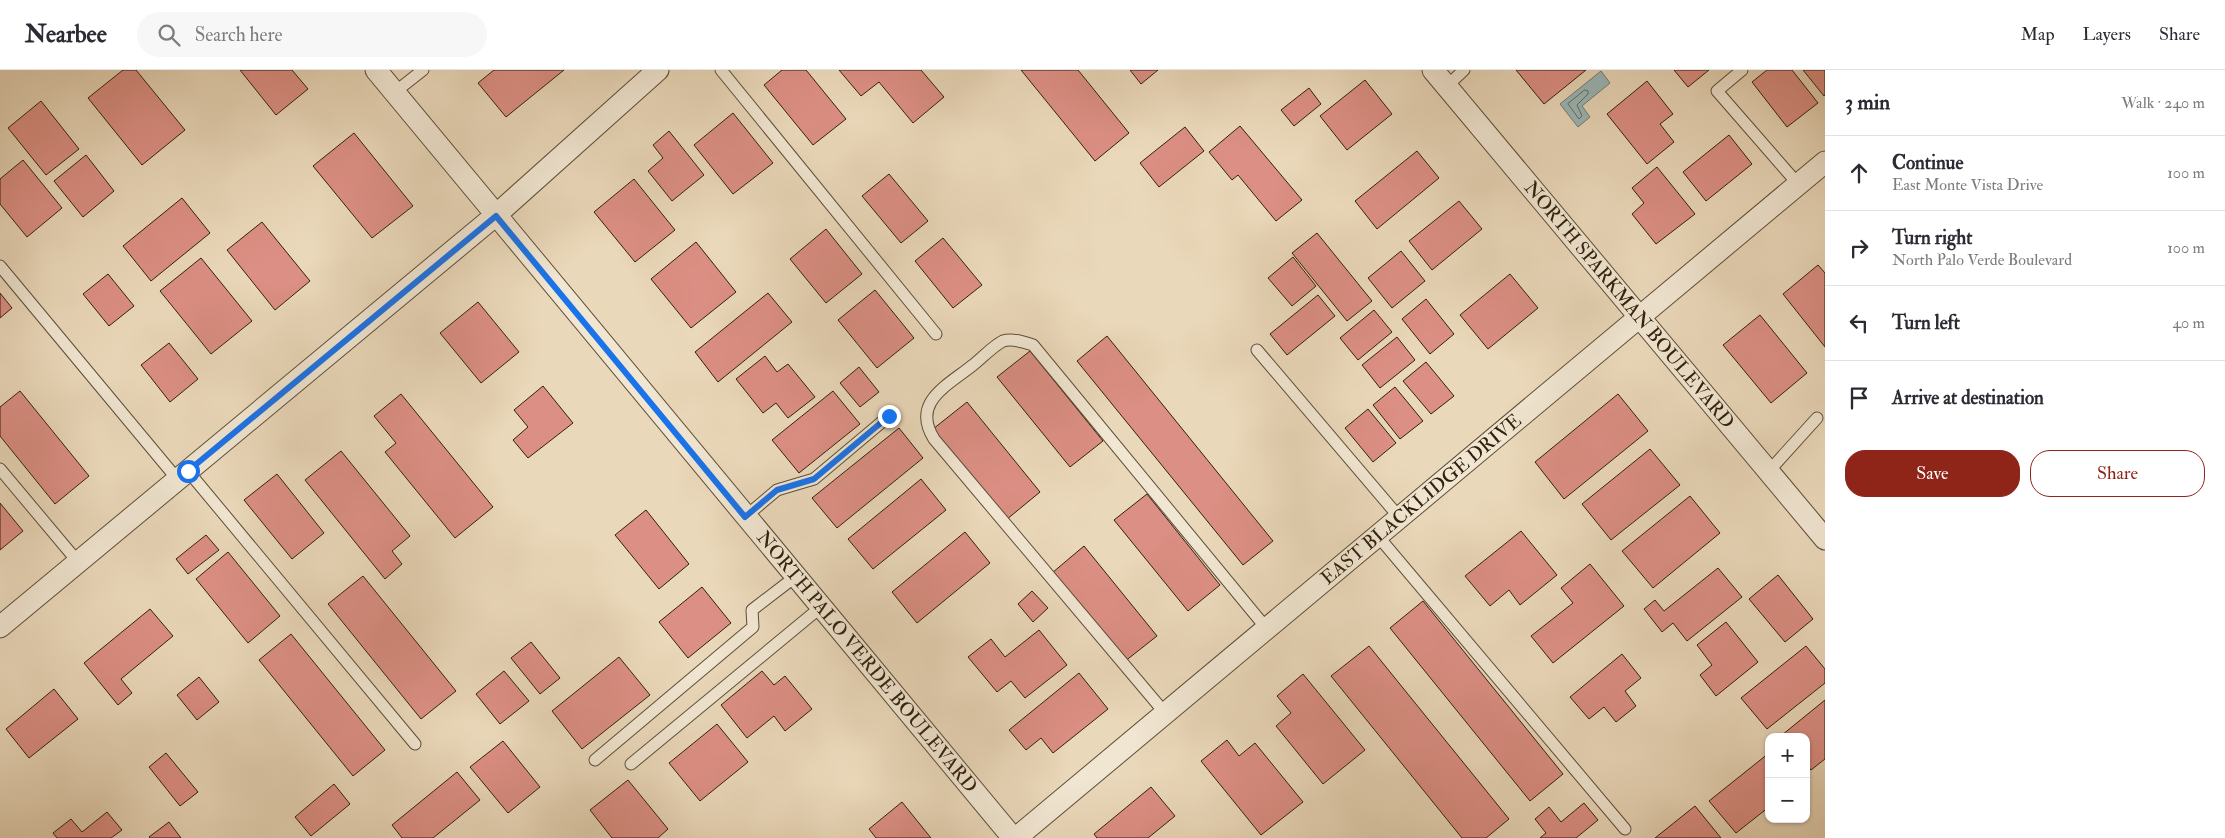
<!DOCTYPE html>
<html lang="en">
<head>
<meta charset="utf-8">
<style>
	body { margin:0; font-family:"IM FELL Double Pica",serif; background:#f7f7f7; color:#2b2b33 }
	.controls { position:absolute; right:15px; bottom:15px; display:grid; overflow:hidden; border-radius:10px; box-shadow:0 1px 4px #0004 }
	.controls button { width:45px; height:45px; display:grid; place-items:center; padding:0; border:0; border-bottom:1px solid #e1e1e2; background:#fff; color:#2b2b33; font:25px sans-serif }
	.stop { position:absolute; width:15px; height:15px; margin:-11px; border:4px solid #1a73e8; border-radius:50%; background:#fff }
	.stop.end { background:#1a73e8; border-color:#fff; box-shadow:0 1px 5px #0008 }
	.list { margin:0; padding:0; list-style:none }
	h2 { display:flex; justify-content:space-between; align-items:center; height:65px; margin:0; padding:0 20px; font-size:21px }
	h2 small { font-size:16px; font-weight:400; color:#7c7c81 }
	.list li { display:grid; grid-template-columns:32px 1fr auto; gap:15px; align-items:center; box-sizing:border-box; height:75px; padding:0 20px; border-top:1px solid #e1e1e2 }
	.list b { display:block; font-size:19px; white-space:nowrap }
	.list p { margin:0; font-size:16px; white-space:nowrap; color:#7c7c81 }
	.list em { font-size:16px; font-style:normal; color:#7c7c81 }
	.actions { display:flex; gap:10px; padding:15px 20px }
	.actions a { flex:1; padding:11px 0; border:1px solid #8f2418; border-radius:20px; text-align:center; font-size:18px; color:#8f2418 }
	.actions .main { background:#8f2418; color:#fff }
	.icon { flex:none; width:28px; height:28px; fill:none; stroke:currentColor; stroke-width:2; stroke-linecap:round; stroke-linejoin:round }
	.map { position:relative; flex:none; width:1825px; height:768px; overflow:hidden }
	header { display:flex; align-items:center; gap:30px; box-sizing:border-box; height:70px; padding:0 25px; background:#fff; border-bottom:1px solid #e1e1e2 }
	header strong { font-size:24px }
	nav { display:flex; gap:28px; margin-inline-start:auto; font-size:18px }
	.search { width:350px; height:45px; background:#f7f7f7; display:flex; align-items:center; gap:12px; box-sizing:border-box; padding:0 18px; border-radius:28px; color:#7c7c81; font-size:19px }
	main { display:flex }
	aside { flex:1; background:#fff }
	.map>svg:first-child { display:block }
	.water { fill:#9ab8b8; stroke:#707c74 }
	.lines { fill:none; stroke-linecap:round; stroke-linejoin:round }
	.shore { stroke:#656c62; stroke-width:1 }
	.building { fill:#dc8f84; stroke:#30210d }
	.lane-casing { stroke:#5e4f38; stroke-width:13 }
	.street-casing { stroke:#5e4f38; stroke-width:23 }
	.lane { stroke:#f1e6d2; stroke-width:11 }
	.street { stroke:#f1e6d2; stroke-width:21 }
	.route { stroke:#1a73e8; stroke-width:6 }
	.labels { text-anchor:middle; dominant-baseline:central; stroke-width:4; stroke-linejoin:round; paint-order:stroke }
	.street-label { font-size:19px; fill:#30210d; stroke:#f1e6d2 }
</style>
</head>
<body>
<header>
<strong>Nearbee</strong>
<div class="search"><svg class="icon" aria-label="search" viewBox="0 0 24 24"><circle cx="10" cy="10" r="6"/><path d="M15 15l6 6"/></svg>Search here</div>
<nav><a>Map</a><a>Layers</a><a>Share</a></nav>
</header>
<main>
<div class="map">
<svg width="1825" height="768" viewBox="0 0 1825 768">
	<rect width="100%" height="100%" fill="#ead8ba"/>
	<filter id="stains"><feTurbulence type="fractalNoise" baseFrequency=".004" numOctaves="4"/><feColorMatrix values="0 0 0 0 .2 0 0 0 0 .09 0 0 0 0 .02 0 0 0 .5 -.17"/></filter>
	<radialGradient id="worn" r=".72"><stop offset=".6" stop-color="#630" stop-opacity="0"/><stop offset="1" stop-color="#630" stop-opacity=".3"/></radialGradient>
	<polygon class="water" points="1601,1 1610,13 1582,36 1590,47 1578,57 1560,34"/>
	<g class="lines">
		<polygon class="shore" points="1585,20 1588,21 1588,24 1577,35 1582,46 1579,49 1568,34"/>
	</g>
	<g class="building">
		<polygon points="123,0 136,0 185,60 142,95 88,28"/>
		<polygon points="240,0 292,0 308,19 276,45"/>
		<polygon points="494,0 564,0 506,47 478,13"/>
		<polygon points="782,0 806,0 846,49 813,75 764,15"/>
		<polygon points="839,0 921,0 944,27 913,53 879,12 861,26"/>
		<polygon points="1021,0 1078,0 1129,63 1095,91"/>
		<polygon points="1130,0 1158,0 1141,14"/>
		<polygon points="1516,0 1586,0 1544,34"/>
		<polygon points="1674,0 1709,0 1688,17"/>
		<polygon points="1767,0 1792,0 1818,33 1787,57 1752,12"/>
		<polygon points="1803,0 1825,0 1825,25 1824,26"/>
		<polygon points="1365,10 1392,44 1347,80 1320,46"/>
		<polygon points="1647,11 1673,44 1660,54 1674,72 1647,94 1607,44"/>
		<polygon points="1309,18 1321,34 1294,56 1281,40"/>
		<polygon points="41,31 79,79 46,105 8,58"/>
		<polygon points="733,43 773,93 733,124 694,75"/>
		<polygon points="1240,56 1302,130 1276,151 1238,105 1232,110 1209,82"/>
		<polygon points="1185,57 1204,81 1159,117 1140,93"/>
		<polygon points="669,61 704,105 672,131 648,101 663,88 653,75"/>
		<polygon points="354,63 413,136 372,168 313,96"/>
		<polygon points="1729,65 1752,94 1706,131 1683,102"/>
		<polygon points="1417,81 1439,108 1377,159 1355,131"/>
		<polygon points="86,85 114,121 83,147 54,111"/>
		<polygon points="23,90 62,138 27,167 0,134 0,109"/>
		<polygon points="1657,97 1695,144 1656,174 1632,144 1644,133 1632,118"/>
		<polygon points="889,104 928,151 901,173 862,126"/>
		<polygon points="634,109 675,160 635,192 594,142"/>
		<polygon points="182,128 210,163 151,211 123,176"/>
		<polygon points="1459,131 1482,159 1432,200 1409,171"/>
		<polygon points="262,152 310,211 275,240 227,180"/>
		<polygon points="826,159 862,204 826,233 790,189"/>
		<polygon points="1317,163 1372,231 1347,251 1292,183"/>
		<polygon points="943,168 982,215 953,238 915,191"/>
		<polygon points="696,172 736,222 691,258 651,209"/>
		<polygon points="1401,181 1425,211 1392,238 1368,208"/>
		<polygon points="1293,187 1316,216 1292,236 1268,208"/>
		<polygon points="201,188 252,251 211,284 160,221"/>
		<polygon points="1818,195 1825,203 1825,277 1783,224"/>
		<polygon points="108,204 134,236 109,256 83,224"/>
		<polygon points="1510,204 1538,238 1488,279 1460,245"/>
		<polygon points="875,220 914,268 877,298 838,250"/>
		<polygon points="0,223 12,238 0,248"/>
		<polygon points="768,223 792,252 718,312 695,282"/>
		<polygon points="1318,225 1335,246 1287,285 1270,264"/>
		<polygon points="1426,229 1454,264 1430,284 1402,249"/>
		<polygon points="478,232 519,282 481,313 440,263"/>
		<polygon points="1374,240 1392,262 1358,290 1340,268"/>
		<polygon points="1760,245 1807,303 1771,333 1723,275"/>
		<polygon points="1107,266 1273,471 1243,495 1077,291"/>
		<polygon points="1397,267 1415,290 1380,318 1362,295"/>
		<polygon points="169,273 198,309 170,332 141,295"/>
		<polygon points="1030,281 1103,371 1070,397 997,307"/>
		<polygon points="765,286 777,302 788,294 815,327 788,348 776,333 763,343 736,309"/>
		<polygon points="1426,292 1454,326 1431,344 1403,311"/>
		<polygon points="859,297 879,322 860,337 840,313"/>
		<polygon points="543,316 573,353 528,388 513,370 528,357 514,340"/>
		<polygon points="1395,317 1423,351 1400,369 1373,335"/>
		<polygon points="20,321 89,406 55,434 0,366 0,337"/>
		<polygon points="833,321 860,354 799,403 772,370"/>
		<polygon points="401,324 493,437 455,468 385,382 396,373 374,346"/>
		<polygon points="1618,324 1648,361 1564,429 1535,392"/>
		<polygon points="967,332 1040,422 1006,450 933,359"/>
		<polygon points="1368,339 1396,373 1373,392 1345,358"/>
		<polygon points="899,358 923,388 837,458 812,428"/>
		<polygon points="1650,379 1680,415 1611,470 1582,434"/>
		<polygon points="341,381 410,466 392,481 402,494 385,509 305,410"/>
		<polygon points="277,404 324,463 292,489 244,430"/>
		<polygon points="921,409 946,440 873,499 848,469"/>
		<polygon points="1147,424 1220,515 1188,541 1114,450"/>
		<polygon points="1690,426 1720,463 1653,518 1622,481"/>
		<polygon points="0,433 23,461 0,480"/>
		<polygon points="646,440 689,494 659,519 615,465"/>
		<polygon points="1521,461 1557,505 1520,535 1509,520 1490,536 1465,506"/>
		<polygon points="965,462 990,493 917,553 892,522"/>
		<polygon points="206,465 219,480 188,504 176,489"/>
		<polygon points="1084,476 1157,566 1124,592 1052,503"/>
		<polygon points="228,482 280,546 248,573 196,509"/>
		<polygon points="1590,494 1624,536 1553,593 1531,566 1573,533 1561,518"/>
		<polygon points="1718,498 1742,527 1687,571 1673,553 1662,562 1644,539 1655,530 1664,541"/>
		<polygon points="1778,505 1813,549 1785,572 1749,529"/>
		<polygon points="363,506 456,621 421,649 328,534"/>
		<polygon points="702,517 731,553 688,588 659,552"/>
		<polygon points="1032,521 1048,538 1033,552 1018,534"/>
		<polygon points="1423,531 1563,704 1530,731 1390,558"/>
		<polygon points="150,539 173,566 121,609 132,623 118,635 84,593"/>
		<polygon points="1726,552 1758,592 1716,626 1700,605 1712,595 1697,575"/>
		<polygon points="1039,560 1067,595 1025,628 1011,611 997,622 968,587 991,569 1005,587"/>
		<polygon points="291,564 385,680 353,706 259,590"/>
		<polygon points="531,572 560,608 540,624 511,588"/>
		<polygon points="1369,576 1509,749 1486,768 1462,768 1331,606"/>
		<polygon points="1806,576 1825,599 1825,613 1767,659 1741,628"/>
		<polygon points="1622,584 1641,608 1625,621 1636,636 1616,652 1604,637 1589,649 1570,627"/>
		<polygon points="619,587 650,625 582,679 552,641"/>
		<polygon points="504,601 529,631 500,654 476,624"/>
		<polygon points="762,601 774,615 785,606 812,639 785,661 774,646 747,668 721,635"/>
		<polygon points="1079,603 1108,639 1053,683 1041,668 1026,680 1009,660"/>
		<polygon points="1303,604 1365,680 1323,714 1276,656 1291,643 1277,626"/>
		<polygon points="199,607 219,632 197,650 177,625"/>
		<polygon points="54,619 78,649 29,688 6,659"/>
		<polygon points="1825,630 1825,689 1811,700 1806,694 1806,667 1784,667 1782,665"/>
		<polygon points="717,654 748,692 700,731 669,693"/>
		<polygon points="1227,670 1239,686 1255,673 1303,732 1261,765 1201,691"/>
		<polygon points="503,671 540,717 508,743 470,697"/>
		<polygon points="166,683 198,722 180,736 149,697"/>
		<polygon points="1769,683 1769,737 1736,763 1709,731"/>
		<polygon points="457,702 480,730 433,768 402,768 392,755"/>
		<polygon points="628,710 668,759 658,768 612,768 590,740"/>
		<polygon points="334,714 350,734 311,766 295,747"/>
		<polygon points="1151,717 1175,746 1148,768 1097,768 1094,764"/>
		<polygon points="902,732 931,768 876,768 869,759"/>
		<polygon points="1584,733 1598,750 1576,768 1540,768 1546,763 1535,749 1549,737 1561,752"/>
		<polygon points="1695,736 1721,768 1655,768"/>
		<polygon points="107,742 122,760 111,768 57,768 53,763 71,749 82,762"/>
		<polygon points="169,752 181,768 150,768 149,767"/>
	</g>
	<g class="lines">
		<g class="lane-casing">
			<g id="lane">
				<polyline points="721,0 936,264"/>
				<polyline points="1742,0 1717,21 1798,114"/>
				<polyline points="1447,16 1464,0"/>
				<polyline points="395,22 423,0"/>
				<polyline points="0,196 178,410"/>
				<polyline points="1257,280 1399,447"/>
				<polyline points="0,399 78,492"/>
				<polyline points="188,401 415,674"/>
				<polyline points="1769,401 1817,348"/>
				<polyline points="745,447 777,420 814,409 889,346"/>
				<polyline points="1377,465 1625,759"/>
				<path d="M1165,643L934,369C911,332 947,316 973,295C982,288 993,276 1003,271C1012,268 1024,272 1033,275L1267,559"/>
				<polyline points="595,690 753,557 752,540 795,507"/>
				<polyline points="631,694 821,537"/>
			</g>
		</g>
		<g class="street-casing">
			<g id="street">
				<path id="s1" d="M376,0L1013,768"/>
				<path id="s2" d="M1433,0L1825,469"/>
				<polyline points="0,557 496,145 658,0"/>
				<path id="s3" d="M1016,768L1825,92"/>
			</g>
		</g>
		<use href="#lane" class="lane"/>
		<use href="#street" class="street"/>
	</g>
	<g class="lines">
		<polyline class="route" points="188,401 496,146 745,447 777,420 814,409 889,346"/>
	</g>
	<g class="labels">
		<g class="street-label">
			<text stroke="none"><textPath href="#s2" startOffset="306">NORTH SPARKMAN BOULEVARD</textPath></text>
			<text stroke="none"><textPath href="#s3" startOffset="528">EAST BLACKLIDGE DRIVE</textPath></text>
			<text stroke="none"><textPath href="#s1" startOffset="769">NORTH PALO VERDE BOULEVARD</textPath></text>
		</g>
	</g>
	<rect width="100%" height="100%" filter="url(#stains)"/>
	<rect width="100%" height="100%" fill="url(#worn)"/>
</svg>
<div class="controls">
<button>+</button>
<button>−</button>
</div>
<div class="stop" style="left:188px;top:401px"></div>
<div class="stop end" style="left:889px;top:346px"></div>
</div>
<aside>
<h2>3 min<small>Walk · 240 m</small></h2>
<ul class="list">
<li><svg class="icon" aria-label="ahead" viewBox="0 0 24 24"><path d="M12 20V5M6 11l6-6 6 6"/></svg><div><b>Continue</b><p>East Monte Vista Drive</p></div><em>100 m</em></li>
<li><svg class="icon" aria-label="right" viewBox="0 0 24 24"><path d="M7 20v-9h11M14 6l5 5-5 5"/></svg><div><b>Turn right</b><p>North Palo Verde Boulevard</p></div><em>100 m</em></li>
<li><svg class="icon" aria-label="left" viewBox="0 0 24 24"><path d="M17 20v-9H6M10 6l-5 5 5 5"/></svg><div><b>Turn left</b></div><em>40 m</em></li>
<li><svg class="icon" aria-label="arrive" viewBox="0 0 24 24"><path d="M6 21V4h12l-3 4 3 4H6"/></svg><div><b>Arrive at destination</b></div></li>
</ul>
<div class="actions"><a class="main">Save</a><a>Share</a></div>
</aside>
</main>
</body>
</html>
